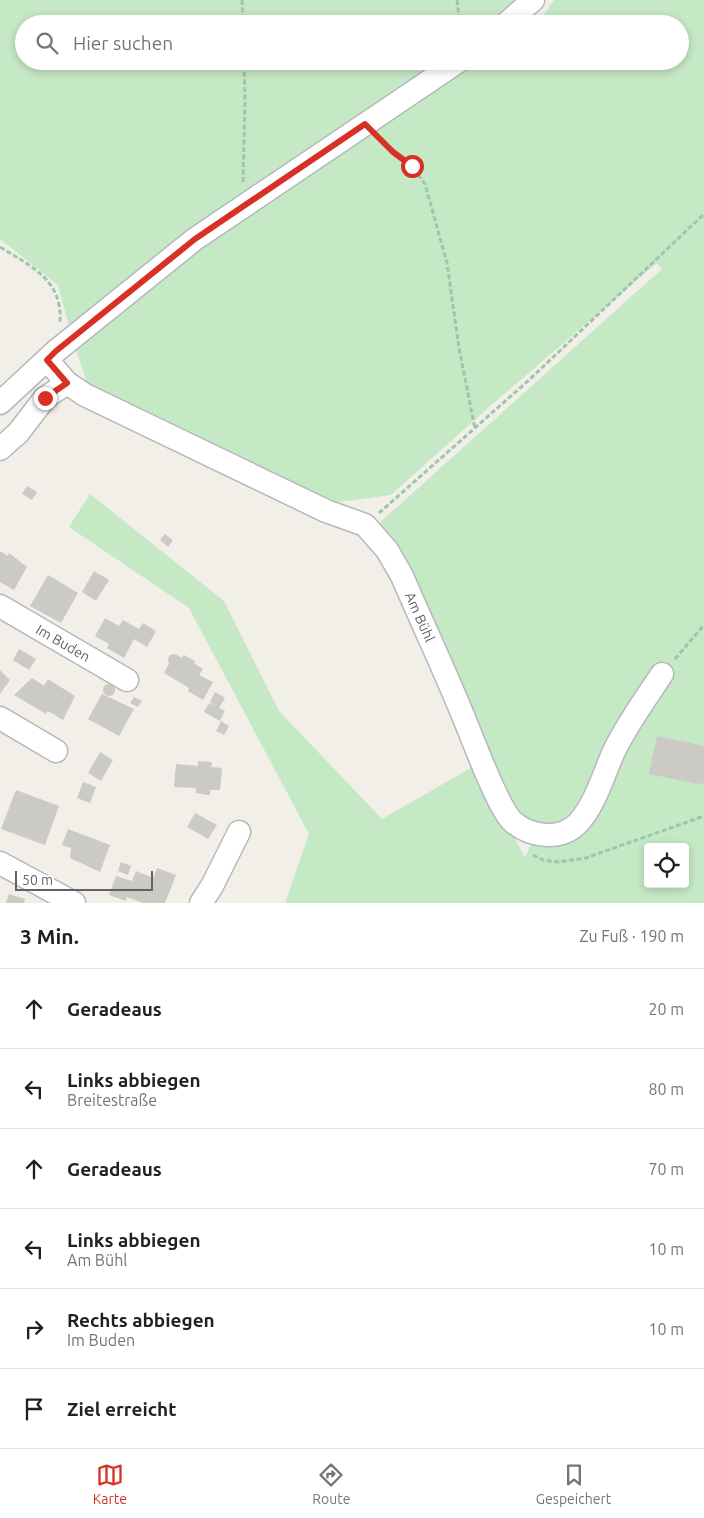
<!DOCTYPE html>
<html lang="de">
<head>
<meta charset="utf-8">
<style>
	body { margin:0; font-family:Ubuntu,sans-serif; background:#f2f2f2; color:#202124 }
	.controls { position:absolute; right:15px; bottom:15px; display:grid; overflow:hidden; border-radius:5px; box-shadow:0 2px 8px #0003 }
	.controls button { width:45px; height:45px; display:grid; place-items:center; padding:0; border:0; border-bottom:1px solid #e0e0e0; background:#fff; color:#202124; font:25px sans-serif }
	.scale { position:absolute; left:15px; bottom:12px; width:138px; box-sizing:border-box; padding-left:5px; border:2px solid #5f6368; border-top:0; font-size:14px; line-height:18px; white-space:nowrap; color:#5f6368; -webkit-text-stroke:4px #fff; paint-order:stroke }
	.stop { position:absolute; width:15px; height:15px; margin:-11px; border:4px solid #d93025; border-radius:50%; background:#fff }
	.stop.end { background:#d93025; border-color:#fff; box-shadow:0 1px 5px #0008 }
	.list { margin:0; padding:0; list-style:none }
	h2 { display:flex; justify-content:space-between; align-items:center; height:65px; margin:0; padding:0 20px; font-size:21px }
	h2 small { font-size:16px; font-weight:400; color:#757577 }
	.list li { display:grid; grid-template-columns:32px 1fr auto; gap:15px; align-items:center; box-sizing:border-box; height:80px; padding:0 20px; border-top:1px solid #e0e0e0 }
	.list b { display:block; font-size:19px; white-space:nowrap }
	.list p { margin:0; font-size:16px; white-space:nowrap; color:#757577 }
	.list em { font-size:16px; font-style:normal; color:#757577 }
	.icon { flex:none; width:28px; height:28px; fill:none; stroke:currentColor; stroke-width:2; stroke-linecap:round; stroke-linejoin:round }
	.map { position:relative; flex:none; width:704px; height:903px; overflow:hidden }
	.search { position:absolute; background:#fff; box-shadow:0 2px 8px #0003; left:15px; right:15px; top:15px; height:55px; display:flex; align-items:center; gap:12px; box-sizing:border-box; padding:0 18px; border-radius:28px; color:#757577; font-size:19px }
	.sheet { height:545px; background:#fff }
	nav { display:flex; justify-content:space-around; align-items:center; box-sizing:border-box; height:70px; border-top:1px solid #e0e0e0; background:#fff; font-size:14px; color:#757577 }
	nav a { display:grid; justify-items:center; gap:2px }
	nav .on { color:#d93025 }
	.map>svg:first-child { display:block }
	.green { fill:#c5e8c5; fill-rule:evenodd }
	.building { fill:#cccac5 }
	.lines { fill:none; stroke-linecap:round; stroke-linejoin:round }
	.minor-casing { stroke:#b5b8bc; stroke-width:25 }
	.path { stroke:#9cc7a9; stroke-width:3; stroke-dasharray:5 2.5; stroke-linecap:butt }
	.minor { stroke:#fff; stroke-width:22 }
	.route { stroke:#d93025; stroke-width:6 }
	.labels { text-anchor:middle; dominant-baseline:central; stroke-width:4.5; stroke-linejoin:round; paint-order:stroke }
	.street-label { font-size:14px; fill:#5f6368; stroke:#fff }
</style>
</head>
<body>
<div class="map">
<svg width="704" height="903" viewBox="0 0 704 903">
	<rect width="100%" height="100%" fill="#f1efe8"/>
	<g class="green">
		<polygon points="0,0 521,0 492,24 24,24 24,61 443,61 70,330 58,285 0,239"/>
		<path d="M554,0H704V903H285L309,834L189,608L69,527L90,494L224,601L279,711L382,819L476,765L525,858L539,826L513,809L377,525L662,269L657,263L489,407L391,495L331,503L90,392L74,344L222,228L476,61H680V24H532L542,17ZM648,847H685V884H648Z"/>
	</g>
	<g class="building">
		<polygon points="27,486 37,492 32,500 22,494"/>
		<polygon points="165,534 173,540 168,547 160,540"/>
		<polygon points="0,551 8,556 9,553 27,567 14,590 0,582"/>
		<polygon points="94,571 109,580 96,601 82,592"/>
		<polygon points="48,575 78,593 61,623 30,606"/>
		<polygon points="105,618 119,626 123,620 139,629 143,623 156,631 147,647 134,639 124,658 107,648 109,644 95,636"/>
		<polygon points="19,649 36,659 29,670 13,660"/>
		<polygon points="175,654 182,658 184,655 195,661 194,663 203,669 199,675 213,682 203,700 188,691 189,688 164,673 169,664 168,659 170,655"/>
		<polygon points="0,670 10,680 0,694"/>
		<polygon points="32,678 44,686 48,679 75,696 63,720 48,711 46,714 14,695"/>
		<circle cx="109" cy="690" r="6"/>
		<polygon points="215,692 225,698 219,708 225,711 220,721 204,712 209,703 215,706 210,702"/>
		<polygon points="102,694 134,709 119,736 88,719"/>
		<polygon points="134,697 142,701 138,707 130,703"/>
		<polygon points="221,721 229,726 224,735 216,731"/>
		<polygon points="657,736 704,746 704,783 698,784 649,774"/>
		<polygon points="100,752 113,760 101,781 88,773"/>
		<polygon points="198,761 212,762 211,767 222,768 220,790 210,790 210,795 207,795 196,793 196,788 174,787 176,764 198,766"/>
		<polygon points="83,782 96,787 90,803 77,798"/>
		<polygon points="16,790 59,806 45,845 1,829"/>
		<polygon points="195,813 217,825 208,839 187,827"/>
		<polygon points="68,829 110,845 100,872 70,858 71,848 62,845"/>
		<polygon points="121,862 131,866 128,875 118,871"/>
		<polygon points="157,868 176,875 165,903 143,903 127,897 126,901 109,895 116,876 132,881 136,871 153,878"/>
		<polygon points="9,894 25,899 24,903 6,903"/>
	</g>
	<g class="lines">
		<g class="minor-casing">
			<g id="minor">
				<polyline points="506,24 533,0"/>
				<path d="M47,360L67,383L85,395L326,511L365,525L387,550L402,576C423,625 446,673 466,723C474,742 499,810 513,822C531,837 561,841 578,823C595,806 605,770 615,749C628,723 646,698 662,674"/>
				<polyline points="0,403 56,351 195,239 459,61"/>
				<polyline points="0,449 18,433 45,398 67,383"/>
				<polyline points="0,606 127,680"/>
				<polyline points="0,718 56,751"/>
				<polyline points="0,863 74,903"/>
				<polyline points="201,903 212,886 239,832"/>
			</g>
		</g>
		<g class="path">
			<polyline points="242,0 243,24"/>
			<polyline points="457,0 460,24"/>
			<polyline points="380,139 412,166 425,184 447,263 459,348 475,429"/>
			<polyline points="243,182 245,100 244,61"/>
			<path d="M0,247C32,267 63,280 60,323"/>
			<polyline points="379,513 529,380 704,214"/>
			<polyline points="675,659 704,625"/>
			<polyline points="533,855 543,860 558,862 586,858 704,816"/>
		</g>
		<use href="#minor" class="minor"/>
	</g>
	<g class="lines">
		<polyline class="route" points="45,398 67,383 47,360 56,351 195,239 365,124 393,152 412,166"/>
	</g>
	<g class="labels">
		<g class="street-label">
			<text transform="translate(420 617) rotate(66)">Am Bühl</text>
			<text transform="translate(63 643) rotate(30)">Im Buden</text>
		</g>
	</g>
</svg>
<div class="controls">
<button><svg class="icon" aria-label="locate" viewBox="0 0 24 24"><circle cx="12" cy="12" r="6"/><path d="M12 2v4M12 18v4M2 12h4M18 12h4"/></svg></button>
</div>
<div class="scale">50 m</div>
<div class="stop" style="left:412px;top:166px"></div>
<div class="stop end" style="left:45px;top:398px"></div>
<div class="search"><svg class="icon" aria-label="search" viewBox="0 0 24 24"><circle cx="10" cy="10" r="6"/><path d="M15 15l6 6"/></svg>Hier suchen</div>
</div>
<section class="sheet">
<h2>3 Min.<small>Zu Fuß · 190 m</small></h2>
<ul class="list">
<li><svg class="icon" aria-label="ahead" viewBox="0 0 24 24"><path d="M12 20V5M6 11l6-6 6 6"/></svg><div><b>Geradeaus</b></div><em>20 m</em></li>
<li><svg class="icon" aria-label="left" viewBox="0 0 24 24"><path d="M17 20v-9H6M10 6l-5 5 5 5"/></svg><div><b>Links abbiegen</b><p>Breitestraße</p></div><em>80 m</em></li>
<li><svg class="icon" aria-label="ahead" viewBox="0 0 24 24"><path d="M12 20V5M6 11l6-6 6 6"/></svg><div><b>Geradeaus</b></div><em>70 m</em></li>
<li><svg class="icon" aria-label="left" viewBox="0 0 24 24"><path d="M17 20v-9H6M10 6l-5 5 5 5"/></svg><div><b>Links abbiegen</b><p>Am Bühl</p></div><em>10 m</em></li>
<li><svg class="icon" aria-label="right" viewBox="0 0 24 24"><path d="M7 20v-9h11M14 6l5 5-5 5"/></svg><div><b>Rechts abbiegen</b><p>Im Buden</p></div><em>10 m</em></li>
<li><svg class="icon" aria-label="arrive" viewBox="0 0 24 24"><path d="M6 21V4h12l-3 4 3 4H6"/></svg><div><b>Ziel erreicht</b></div></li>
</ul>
</section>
<nav>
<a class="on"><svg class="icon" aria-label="map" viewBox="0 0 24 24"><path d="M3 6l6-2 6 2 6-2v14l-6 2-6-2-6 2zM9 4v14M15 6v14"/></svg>Karte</a>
<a><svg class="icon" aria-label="directions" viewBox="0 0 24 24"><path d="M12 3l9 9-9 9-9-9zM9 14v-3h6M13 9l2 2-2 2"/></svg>Route</a>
<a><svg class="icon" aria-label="saved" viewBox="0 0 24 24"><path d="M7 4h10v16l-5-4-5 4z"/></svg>Gespeichert</a>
</nav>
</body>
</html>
